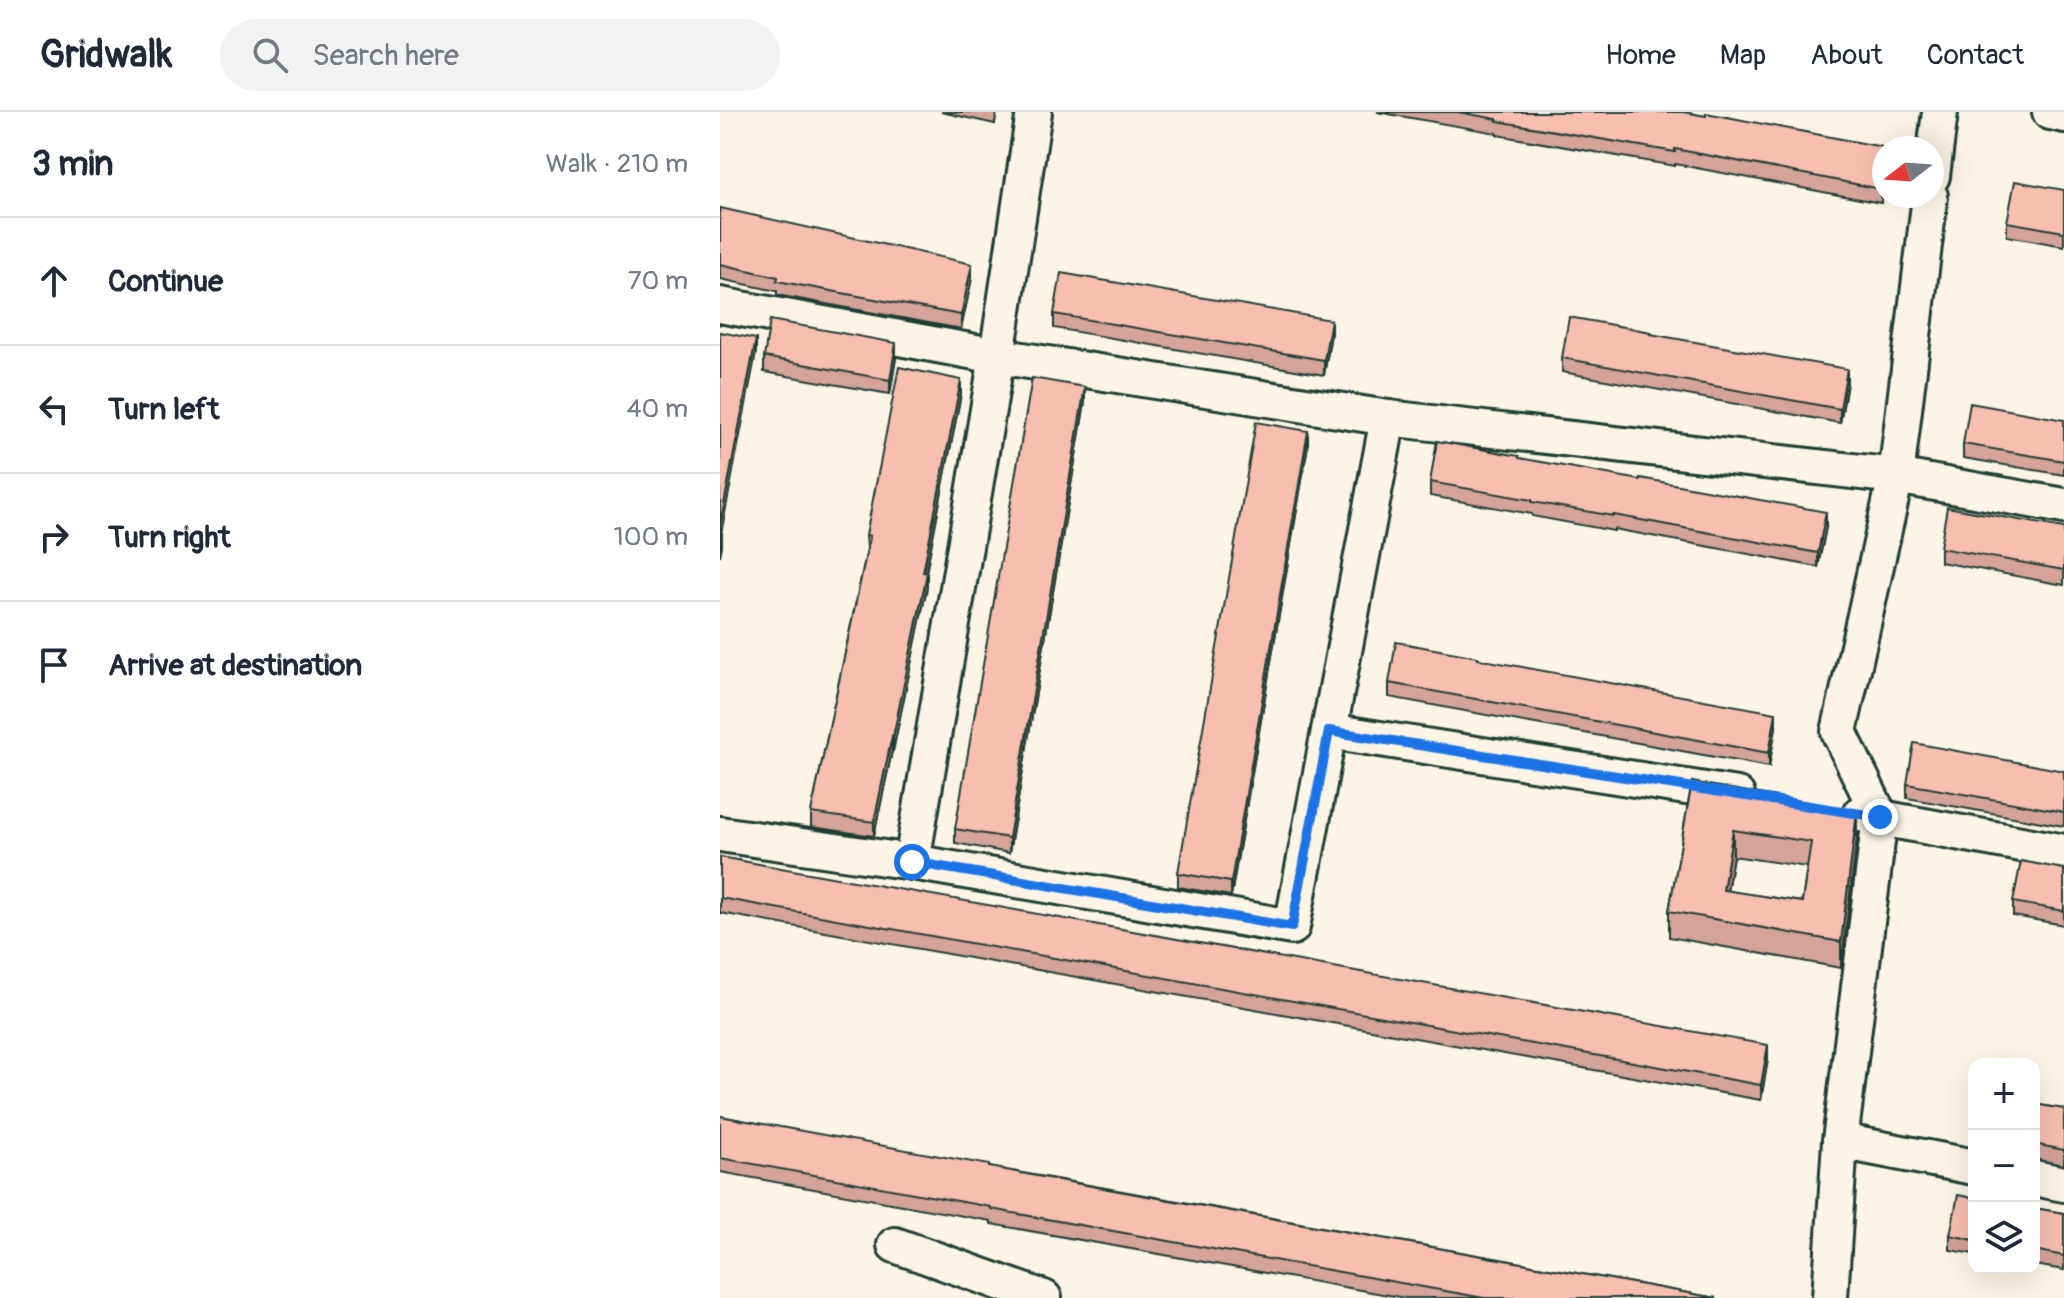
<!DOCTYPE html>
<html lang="en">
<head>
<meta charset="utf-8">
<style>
	body { margin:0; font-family:Pangolin,sans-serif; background:#f2f2f3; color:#1f2937 }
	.controls { position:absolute; right:24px; bottom:24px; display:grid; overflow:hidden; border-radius:16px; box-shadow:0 8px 32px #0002 }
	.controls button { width:72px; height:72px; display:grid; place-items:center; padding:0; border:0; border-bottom:2px solid #e0e1e3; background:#fff; color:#1f2937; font:40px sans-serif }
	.compass { position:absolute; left:1152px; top:24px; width:72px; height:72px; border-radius:50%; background:#fff; box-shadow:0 8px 32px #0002; rotate:253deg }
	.stop { position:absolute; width:24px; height:24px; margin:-18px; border:6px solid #1a73e8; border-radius:50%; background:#fff }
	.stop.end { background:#1a73e8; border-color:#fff; box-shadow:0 2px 8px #0008 }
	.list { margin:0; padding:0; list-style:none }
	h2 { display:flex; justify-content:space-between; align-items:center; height:104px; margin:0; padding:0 32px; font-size:34px }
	h2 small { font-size:26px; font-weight:400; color:#747a83 }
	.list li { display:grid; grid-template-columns:52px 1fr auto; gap:24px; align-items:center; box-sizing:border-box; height:128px; padding:0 32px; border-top:2px solid #e0e1e3 }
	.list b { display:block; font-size:30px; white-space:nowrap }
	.list em { font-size:26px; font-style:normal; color:#747a83 }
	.icon { flex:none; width:44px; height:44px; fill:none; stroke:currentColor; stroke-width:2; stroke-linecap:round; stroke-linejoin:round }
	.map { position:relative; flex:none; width:1344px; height:1186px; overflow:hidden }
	header { display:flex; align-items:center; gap:48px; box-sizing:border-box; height:112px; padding:0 40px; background:#fff; border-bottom:2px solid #e0e1e3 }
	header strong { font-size:38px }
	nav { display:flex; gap:44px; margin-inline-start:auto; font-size:28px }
	.search { width:560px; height:72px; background:#f2f2f3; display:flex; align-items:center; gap:20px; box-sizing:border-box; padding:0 28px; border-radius:44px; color:#747a83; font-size:30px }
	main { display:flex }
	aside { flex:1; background:#fff }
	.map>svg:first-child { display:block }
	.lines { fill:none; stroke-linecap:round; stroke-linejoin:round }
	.minor-casing { stroke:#1f3d34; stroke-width:40 }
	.minor { stroke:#fcf5e5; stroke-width:34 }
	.wall { fill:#d5a397; stroke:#1f3d34; stroke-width:2; fill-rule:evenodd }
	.shaded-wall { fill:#ae857b; stroke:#1f3d34; stroke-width:2 }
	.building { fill:#f8beb0; stroke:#1f3d34; stroke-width:2; fill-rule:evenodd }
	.route { stroke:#1a73e8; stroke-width:10 }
</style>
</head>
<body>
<header>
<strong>Gridwalk</strong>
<div class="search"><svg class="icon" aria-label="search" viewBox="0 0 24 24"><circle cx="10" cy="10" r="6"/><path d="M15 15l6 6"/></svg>Search here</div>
<nav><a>Home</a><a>Map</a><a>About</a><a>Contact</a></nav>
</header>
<main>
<aside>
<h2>3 min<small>Walk · 210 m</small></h2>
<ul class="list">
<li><svg class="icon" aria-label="ahead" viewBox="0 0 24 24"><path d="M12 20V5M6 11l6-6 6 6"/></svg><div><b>Continue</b></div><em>70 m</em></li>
<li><svg class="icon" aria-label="left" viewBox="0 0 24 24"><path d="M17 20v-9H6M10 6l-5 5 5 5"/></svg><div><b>Turn left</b></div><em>40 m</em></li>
<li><svg class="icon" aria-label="right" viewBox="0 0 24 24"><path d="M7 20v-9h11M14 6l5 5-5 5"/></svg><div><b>Turn right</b></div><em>100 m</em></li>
<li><svg class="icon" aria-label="arrive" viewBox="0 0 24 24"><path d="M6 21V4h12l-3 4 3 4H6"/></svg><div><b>Arrive at destination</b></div></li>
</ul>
</aside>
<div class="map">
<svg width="1344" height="1186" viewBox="0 0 1344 1186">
	<rect width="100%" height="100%" fill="#fcf5e5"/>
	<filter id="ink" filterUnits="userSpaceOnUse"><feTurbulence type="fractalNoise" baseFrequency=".0125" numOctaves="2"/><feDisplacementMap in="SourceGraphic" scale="16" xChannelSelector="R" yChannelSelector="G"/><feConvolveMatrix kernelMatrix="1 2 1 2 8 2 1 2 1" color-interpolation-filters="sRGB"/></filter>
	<g filter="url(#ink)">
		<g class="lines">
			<g class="minor-casing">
				<g id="minor">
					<polyline points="1330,0 1344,3"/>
					<polyline points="1212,64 1220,0"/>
					<polyline points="0,193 277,244 668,306 1176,364 1344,394"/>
					<polyline points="609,619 1017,683"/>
					<polyline points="1140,702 1344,740"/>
					<polyline points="0,722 192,750 572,815 668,306"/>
					<polyline points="192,750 277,244 314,0"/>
					<polyline points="1120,1029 1254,1055"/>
					<polyline points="1314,1066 1344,1072"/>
					<polyline points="175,1133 324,1186"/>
					<polyline points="1110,1186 1120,1029 1160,705 1119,620 1176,364 1210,84"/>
				</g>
			</g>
			<use href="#minor" class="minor"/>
		</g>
		<g class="wall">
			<polygon points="221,0 277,0 275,12"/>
			<polygon points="657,0 963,0 1164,36 1164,75 1161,91 955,52 955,54 777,23 777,21"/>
			<polygon points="1344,78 1344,134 1287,124 1287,110"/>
			<polygon points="0,96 252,166 241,217 57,183 57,179 0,167"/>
			<polygon points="334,202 611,222 604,263 334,216"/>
			<polygon points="931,222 1127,271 1120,311 842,260 842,246"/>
			<polygon points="44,245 176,246 170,282 44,260"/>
			<polygon points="241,282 206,461 207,475 173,639 172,639 154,724 91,715 91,701 147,437 146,423"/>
			<polygon points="365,290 289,741 235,731 235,717"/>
			<polygon points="1344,308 1344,363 1243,346 1243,332"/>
			<polygon points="588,333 511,784 458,775 458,761"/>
			<polygon points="799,346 1106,415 1098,455 894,417 894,419 812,404 812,402 710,384 710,370"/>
			<polygon points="1344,416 1344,473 1220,450 1220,436"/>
			<polygon points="758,547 1056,615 1049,655 669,585 669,571"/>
			<polygon points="1344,659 1344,714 1187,686 1187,672"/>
			<path d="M972,670L1137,726L1121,856L949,825V799ZM1013,744L1087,755L1082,790L1007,779Z"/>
			<polygon points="0,745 1048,947 1041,988 0,801"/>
			<polygon points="1344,757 1344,813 1293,804 1293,790"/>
			<polygon points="1314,992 1344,997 1344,1053 1314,1047"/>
			<polygon points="0,1004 269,1055 996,1186 685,1186 271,1112 271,1109 0,1060"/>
			<polygon points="1254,1086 1254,1142 1230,1138 1230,1123"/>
			<polygon points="1314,1096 1344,1101 1344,1158 1314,1153"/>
		</g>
		<g class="shaded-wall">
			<polygon points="1164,61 1164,75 1161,91 1161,77"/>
			<polygon points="252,152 252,166 241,217 241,203"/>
			<polygon points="611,208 611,222 604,263 604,248"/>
			<polygon points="36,227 36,241 0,427 0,413"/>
			<polygon points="176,231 176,246 170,282 170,268"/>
			<polygon points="1127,257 1127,271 1120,311 1120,297"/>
			<polygon points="241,268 241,282 203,474 203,460"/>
			<polygon points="365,275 365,290 289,741 289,726"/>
			<polygon points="588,319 588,333 511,784 511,770"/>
			<polygon points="1106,400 1106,415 1098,455 1098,441"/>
			<polygon points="2,420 2,434 0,444 0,430"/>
			<polygon points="207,461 207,475 173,639 173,625"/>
			<polygon points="1056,601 1056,615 1049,655 1049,641"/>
			<polygon points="172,624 172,639 154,724 154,710"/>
			<polygon points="1137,700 1137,726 1121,856 1121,830"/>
			<polygon points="1013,718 1013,744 1003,804 1003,778"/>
			<polygon points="1048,933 1048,947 1041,988 1041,973"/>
		</g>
		<g class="building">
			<polygon points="738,0 963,0 986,4 986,1 1168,36 1164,36 1164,61 1161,77 955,37 955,40 777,9 777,7"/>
			<polygon points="1295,69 1344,78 1344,120 1287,110"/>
			<polygon points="0,96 252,152 241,203 57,169 58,165 0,152"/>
			<polygon points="341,161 611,208 604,248 334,202"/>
			<polygon points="849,205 931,220 930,222 1127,257 1120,297 842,246"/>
			<polygon points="50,208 176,231 170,268 44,245"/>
			<polygon points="0,220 36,227 0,413"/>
			<polygon points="179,255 241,268 203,460 207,461 173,625 172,624 154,710 91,701 150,424 146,423"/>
			<polygon points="312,266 365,275 289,726 235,717"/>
			<polygon points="1250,291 1344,308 1344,349 1243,332"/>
			<polygon points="536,310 588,319 511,770 458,761"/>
			<polygon points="717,329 799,344 799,346 920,368 920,366 1106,400 1098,441 894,403 894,404 812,390 812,388 710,370"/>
			<polygon points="1227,395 1344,416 1344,458 1220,436"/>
			<polygon points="676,530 758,545 758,547 1056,601 1049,641 669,571"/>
			<polygon points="1194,631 1344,659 1344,700 1187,672"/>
			<path d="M972,670L1137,700L1121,830L949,799ZM1013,718L1091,730L1082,790L1003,778Z"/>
			<polygon points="0,745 1048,933 1041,973 0,786"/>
			<polygon points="1301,749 1344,757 1344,799 1293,790"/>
			<polygon points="1314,992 1344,997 1344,1038 1314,1032"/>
			<polygon points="0,1004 269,1053 269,1055 360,1072 996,1186 764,1186 271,1097 271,1095 0,1046"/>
			<polygon points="1238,1083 1254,1086 1254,1128 1230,1123"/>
			<polygon points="1314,1096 1344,1101 1344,1144 1314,1138"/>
		</g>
	</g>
	<g class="lines" filter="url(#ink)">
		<polyline class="route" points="192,750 572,815 609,619 1160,705"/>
	</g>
</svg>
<div class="controls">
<button>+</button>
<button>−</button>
<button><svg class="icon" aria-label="layers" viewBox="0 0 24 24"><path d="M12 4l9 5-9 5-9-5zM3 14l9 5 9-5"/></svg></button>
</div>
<svg class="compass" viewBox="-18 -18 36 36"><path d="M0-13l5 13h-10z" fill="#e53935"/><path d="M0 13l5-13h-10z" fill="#747a83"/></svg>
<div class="stop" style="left:192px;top:750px"></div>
<div class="stop end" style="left:1160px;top:705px"></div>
</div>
</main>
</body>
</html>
